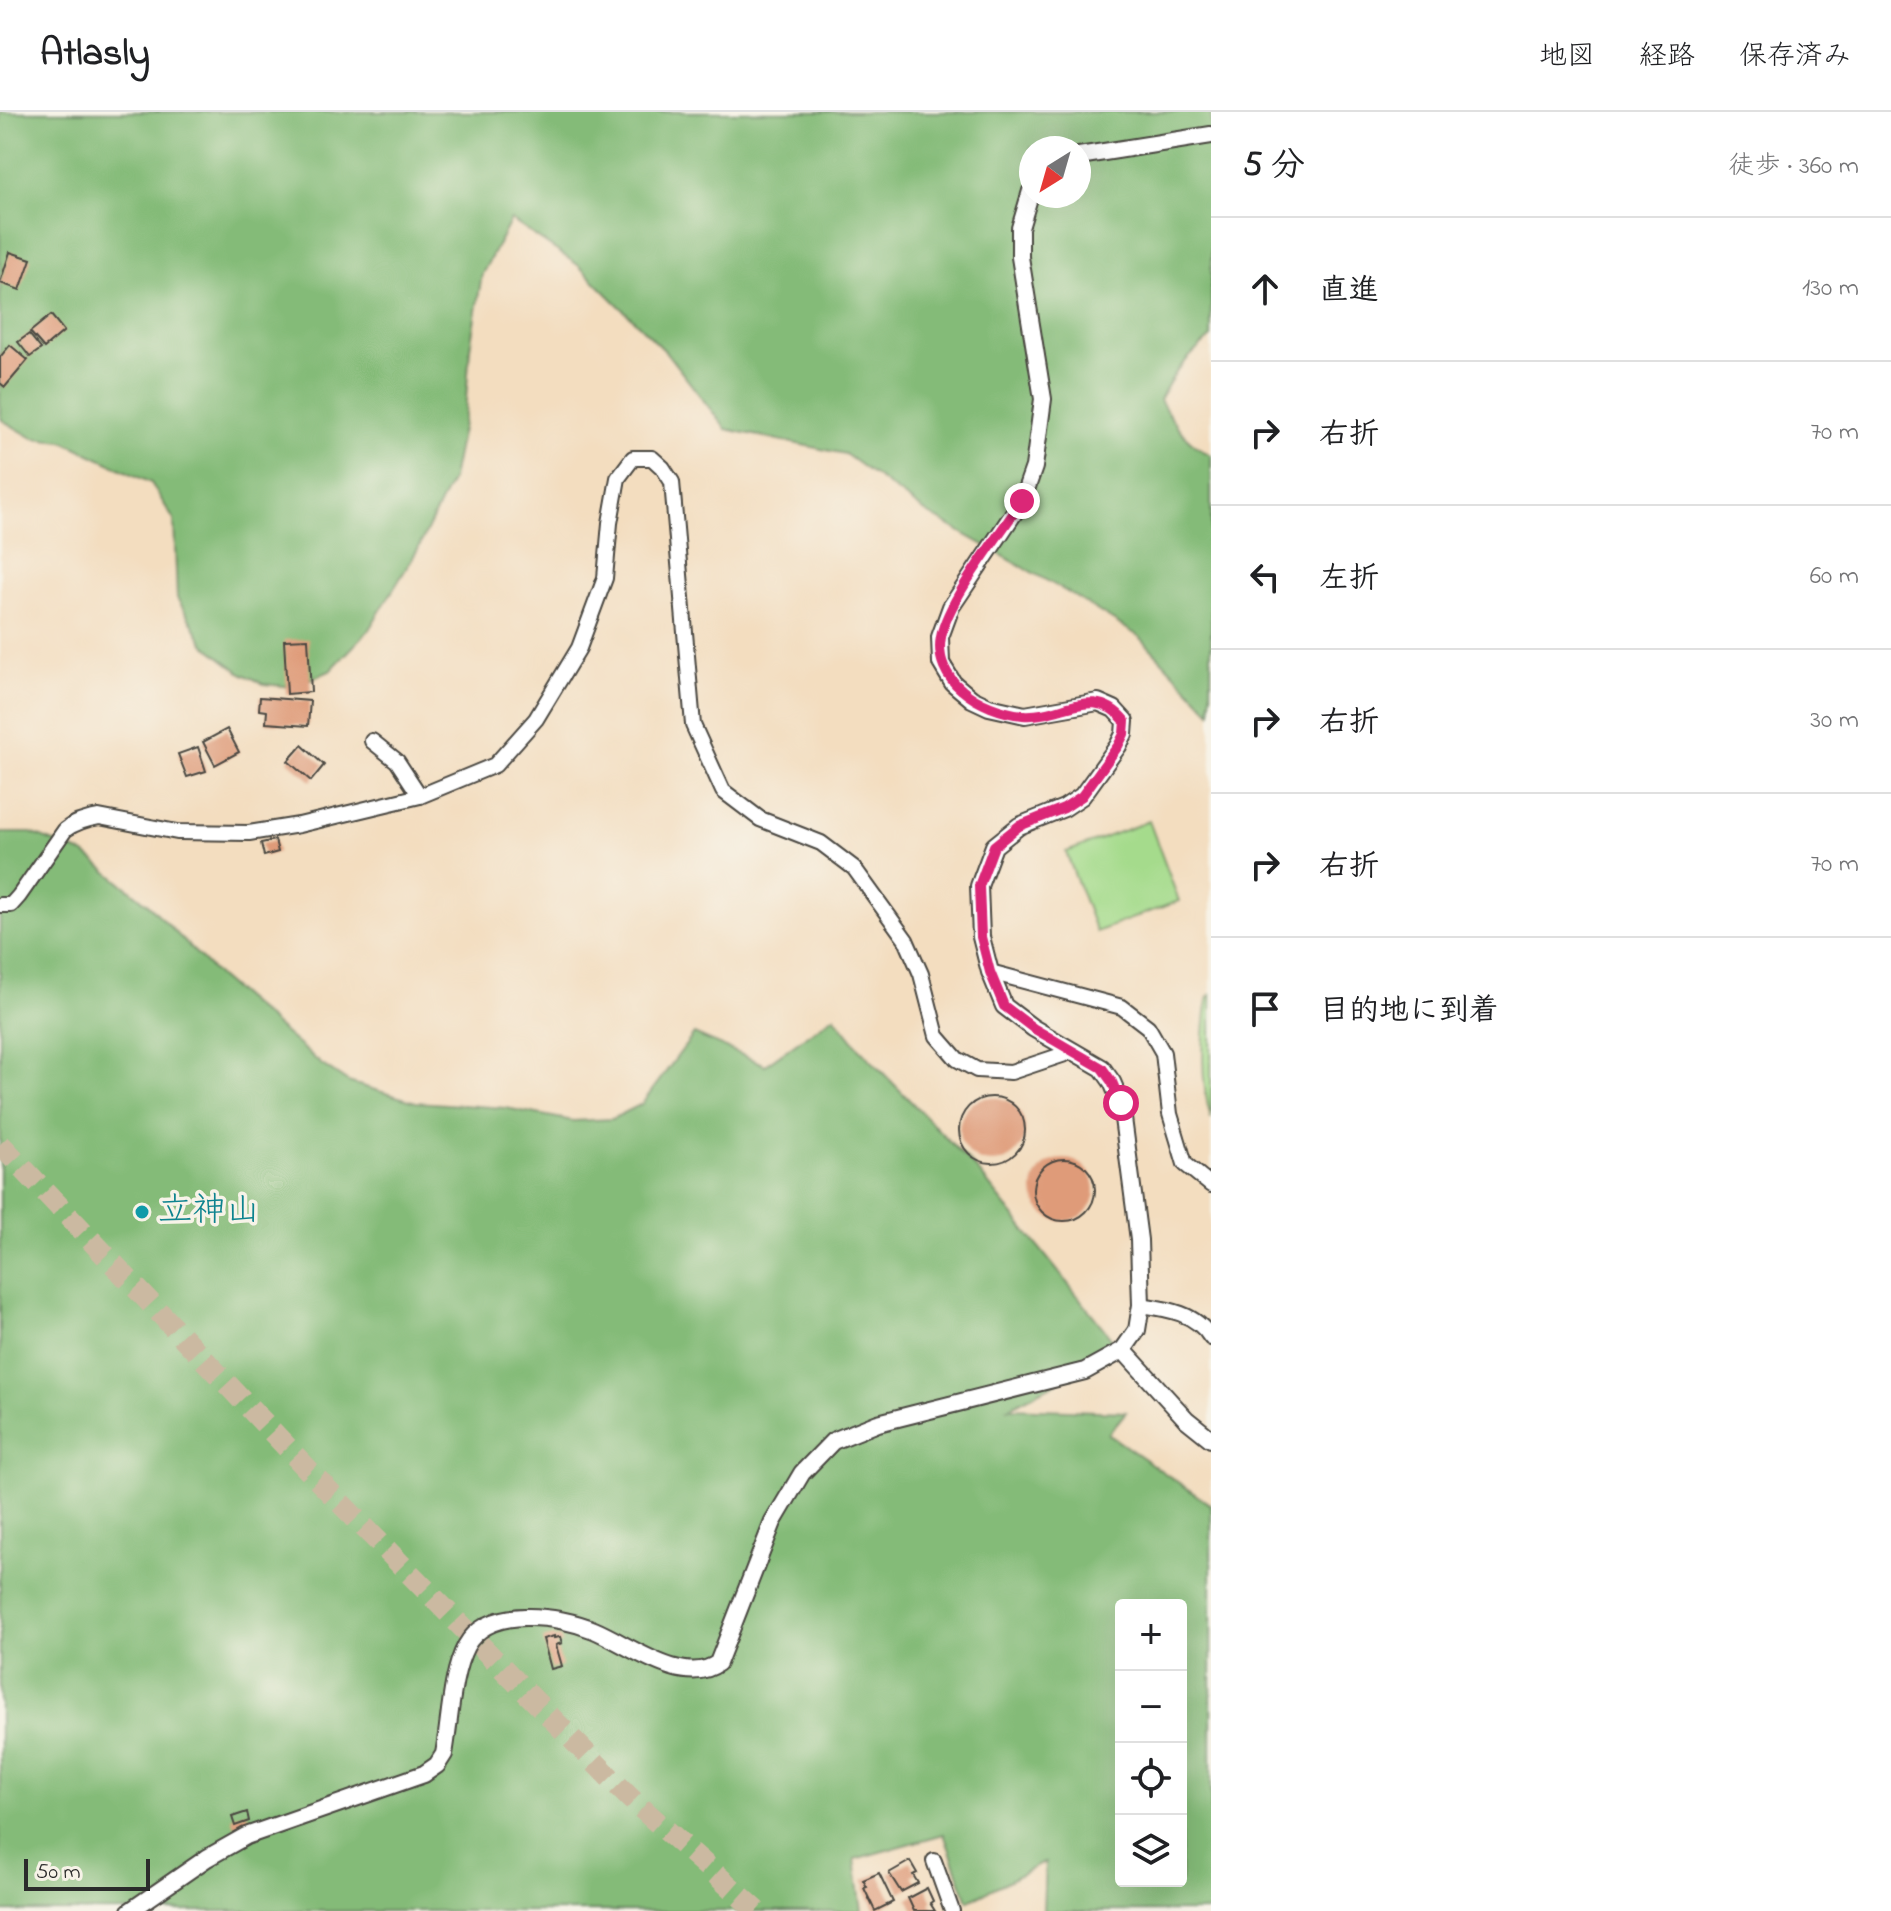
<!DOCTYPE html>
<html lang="ja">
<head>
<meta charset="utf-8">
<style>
	body { margin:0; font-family:"Indie Flower","Klee One",sans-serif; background:#f2f2f2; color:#202124 }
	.controls { position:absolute; right:24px; bottom:24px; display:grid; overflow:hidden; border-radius:8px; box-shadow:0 8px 32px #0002 }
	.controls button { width:72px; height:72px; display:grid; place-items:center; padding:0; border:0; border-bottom:2px solid #e0e0e0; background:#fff; color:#202124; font:40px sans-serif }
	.compass { position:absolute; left:1019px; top:24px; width:72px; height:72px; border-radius:50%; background:#fff; box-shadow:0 8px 32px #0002; rotate:217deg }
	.scale { position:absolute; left:24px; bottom:20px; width:126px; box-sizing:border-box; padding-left:8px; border:4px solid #2b2b2b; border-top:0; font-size:22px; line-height:28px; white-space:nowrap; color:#2b2b2b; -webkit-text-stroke:6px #f7f3e8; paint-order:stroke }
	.stop { position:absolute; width:24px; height:24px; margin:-18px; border:6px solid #db2777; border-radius:50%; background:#fff }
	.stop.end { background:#db2777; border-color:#fff; box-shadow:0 2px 8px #0008 }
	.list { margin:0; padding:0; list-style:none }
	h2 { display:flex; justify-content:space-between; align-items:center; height:104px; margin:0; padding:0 32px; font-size:34px }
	h2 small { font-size:26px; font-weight:400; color:#757577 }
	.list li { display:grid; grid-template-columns:52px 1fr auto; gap:24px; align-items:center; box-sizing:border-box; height:144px; padding:0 32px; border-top:2px solid #e0e0e0 }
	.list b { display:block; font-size:30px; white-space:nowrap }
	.list em { font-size:26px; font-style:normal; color:#757577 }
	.icon { flex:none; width:44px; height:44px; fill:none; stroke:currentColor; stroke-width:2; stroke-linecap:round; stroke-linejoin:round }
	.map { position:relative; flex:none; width:1211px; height:1799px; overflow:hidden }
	header { display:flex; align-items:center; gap:48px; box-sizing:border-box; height:112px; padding:0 40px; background:#fff; border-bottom:2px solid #e0e0e0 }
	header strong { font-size:38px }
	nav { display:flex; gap:44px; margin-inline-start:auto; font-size:28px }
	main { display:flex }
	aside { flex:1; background:#fff }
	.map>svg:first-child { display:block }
	.green { fill:#a5db8c; stroke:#68835c; stroke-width:2 }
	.forest { fill:#84bb78; stroke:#587352; stroke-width:2; fill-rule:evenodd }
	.building { fill:#df9b79 }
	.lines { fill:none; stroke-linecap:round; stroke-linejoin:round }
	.trunk-tunnel { stroke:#cbb9a1; stroke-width:22; stroke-dasharray:22 11; stroke-linecap:butt }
	.minor-casing { stroke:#494641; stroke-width:18 }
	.tertiary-casing { stroke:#494641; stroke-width:20 }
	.minor { stroke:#fff; stroke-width:14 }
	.tertiary { stroke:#fff; stroke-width:16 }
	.route { stroke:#db2777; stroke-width:10 }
	.culture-dot { fill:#0f9aa8; stroke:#f7f3e8; stroke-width:3 }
	.labels { text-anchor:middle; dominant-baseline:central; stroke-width:7; stroke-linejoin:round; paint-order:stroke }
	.culture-label { font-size:34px; fill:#0d838f; stroke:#f7f3e8; text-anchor:start }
</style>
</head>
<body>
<header>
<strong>Atlasly</strong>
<nav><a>地図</a><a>経路</a><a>保存済み</a></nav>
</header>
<main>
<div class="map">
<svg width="1211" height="1799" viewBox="0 0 1211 1799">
	<rect width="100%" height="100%" fill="#f7f3e8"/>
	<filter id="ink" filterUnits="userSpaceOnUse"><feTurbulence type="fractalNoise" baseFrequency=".0125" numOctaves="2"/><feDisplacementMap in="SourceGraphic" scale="16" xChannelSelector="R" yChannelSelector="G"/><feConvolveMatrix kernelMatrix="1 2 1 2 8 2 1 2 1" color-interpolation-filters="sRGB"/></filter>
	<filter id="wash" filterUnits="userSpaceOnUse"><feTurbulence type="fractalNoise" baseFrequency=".006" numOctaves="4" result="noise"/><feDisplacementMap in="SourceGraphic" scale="32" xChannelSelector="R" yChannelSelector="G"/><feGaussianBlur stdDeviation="1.8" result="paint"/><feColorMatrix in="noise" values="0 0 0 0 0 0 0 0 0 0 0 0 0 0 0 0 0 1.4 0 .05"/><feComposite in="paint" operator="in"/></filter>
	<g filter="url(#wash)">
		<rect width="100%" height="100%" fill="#f3ddbf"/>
		<g class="green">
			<polygon points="1149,709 1179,789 1096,820 1066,740"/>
			<path d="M1211,883V1007C1200,967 1202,927 1208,886Z"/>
		</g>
		<g class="forest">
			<path d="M0,0H1211V225C1189,244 1172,261 1160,288C1173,310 1187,332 1211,343V600L1140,525L1067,480L927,401L845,342L726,317L665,239L578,153L511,108L482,162L470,236L465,301L452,367L418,437L368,519L330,559L293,575L264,572L241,561L205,533L177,486L174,408L151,371L63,329L33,326L2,308L0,303ZM1031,36H1079V84H1031Z"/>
			<path d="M0,721H31L85,742L148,792L219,865L321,952L348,970L416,990L506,996L573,1009L612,1007L642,992L694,922L765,953L834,904L861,938L978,1059L1120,1237L1008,1296L1126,1300L1108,1322L1211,1393V1799H1043L1045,1750L968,1789L944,1722L855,1747L862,1799H0ZM1121,1493H1181V1769H1121Z"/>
		</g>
		<g id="blocks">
			<g class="building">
				<polygon points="10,140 31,147 20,178 0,171"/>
				<polygon points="51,203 64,219 44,236 30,220"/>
				<polygon points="29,222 41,237 30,245 18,230"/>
				<polygon points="10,233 28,248 5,275 0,271 0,245"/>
				<polygon points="308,527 311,580 287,582 284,528"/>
				<polygon points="260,585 310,589 308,614 266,611 267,599 259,598"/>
				<polygon points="227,617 239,640 215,653 203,630"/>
				<polygon points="302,633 324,653 311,669 288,649"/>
				<polygon points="198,635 206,659 187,665 178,642"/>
				<polygon points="275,728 278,740 264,744 261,731"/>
				<circle cx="992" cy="1018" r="33"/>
				<circle cx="1064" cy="1078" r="31"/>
				<polygon points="554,1524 554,1526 560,1525 562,1531 556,1533 562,1554 551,1557 543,1527"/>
				<polygon points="247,1700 249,1709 235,1714 232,1705"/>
				<polygon points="910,1749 917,1761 913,1763 918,1771 901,1780 889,1761"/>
				<polygon points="879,1761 893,1790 875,1799 864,1776 867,1775 863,1768"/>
				<polygon points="927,1776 933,1789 930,1791 935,1799 914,1799 908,1786"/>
			</g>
		</g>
	</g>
	<g filter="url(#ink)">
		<use href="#blocks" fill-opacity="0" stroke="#494641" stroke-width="2"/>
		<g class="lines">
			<polyline class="trunk-tunnel" points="0,1032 316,1366 630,1686 757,1799"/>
			<g class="minor-casing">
				<g id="minor">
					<polyline points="372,629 397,649 420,684"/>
					<path d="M0,793H11L19,784L65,718C75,710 86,707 99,705L177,720L249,721L299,713L420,684L495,653L536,607L579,536L605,466L610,411L618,366L633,346H652L663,356L672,370L693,613L723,679L760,707L821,731L854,756L906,828L921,862L937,924L957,947L977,958L1011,960L1074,939"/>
					<polyline points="990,860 1122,895 1148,915 1163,941 1170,1002 1185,1052 1211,1073"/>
					<path d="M1141,1193C1168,1197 1196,1201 1211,1226"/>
					<polyline points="934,1749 952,1799"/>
				</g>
			</g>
			<g class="tertiary-casing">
				<g id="tertiary">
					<polyline points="1079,44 1211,23"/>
					<polyline points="1123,1238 1186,1307 1211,1327"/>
					<path d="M130,1799L207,1746L246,1724L424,1662L437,1653L444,1642C450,1610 451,1562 466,1534C489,1493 557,1503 594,1518C628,1532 684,1576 718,1551L773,1410L802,1361L833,1329L878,1311L1085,1259L1123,1238L1137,1218L1141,1193L1139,1128L1121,991L1112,970L1102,956L1033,916L1004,894L990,860L981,825L979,774L994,734L1019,714L1064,696L1082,684L1118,634L1124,622L1125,609L1114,597L1098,590L1025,603L989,595L972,587L953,571L941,551L940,525L951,495L1022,389L1034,355L1043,287L1020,145V116L1031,79"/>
				</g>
			</g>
			<use href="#minor" class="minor"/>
			<use href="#tertiary" class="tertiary"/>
		</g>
	</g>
	<g class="lines" filter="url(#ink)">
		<path class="route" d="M1022,389C1000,422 947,489 941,525C937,546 946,565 962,578C978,592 1002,601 1023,603C1063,606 1093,571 1125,609L1124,622L1118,634L1082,684L1064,696L1019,714L994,734L979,774L981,825L990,860L1004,894L1033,916L1102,956L1112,970L1121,991"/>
	</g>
	<circle class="culture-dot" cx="142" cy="1100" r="8"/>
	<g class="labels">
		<g class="culture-label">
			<text x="158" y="1100">立神山</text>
		</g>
	</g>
</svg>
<div class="controls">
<button>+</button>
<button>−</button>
<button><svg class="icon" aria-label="locate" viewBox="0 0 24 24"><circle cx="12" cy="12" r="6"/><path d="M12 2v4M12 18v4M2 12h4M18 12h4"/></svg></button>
<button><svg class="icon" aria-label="layers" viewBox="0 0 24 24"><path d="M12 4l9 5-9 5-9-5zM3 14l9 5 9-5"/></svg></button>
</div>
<svg class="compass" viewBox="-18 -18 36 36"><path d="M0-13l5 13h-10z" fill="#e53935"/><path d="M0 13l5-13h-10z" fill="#757577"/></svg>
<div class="scale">50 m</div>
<div class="stop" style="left:1121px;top:991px"></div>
<div class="stop end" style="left:1022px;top:389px"></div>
</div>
<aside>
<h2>5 分<small>徒歩 · 360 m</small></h2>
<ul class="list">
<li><svg class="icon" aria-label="ahead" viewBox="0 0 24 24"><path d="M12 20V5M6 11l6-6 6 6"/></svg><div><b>直進</b></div><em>130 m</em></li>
<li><svg class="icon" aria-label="right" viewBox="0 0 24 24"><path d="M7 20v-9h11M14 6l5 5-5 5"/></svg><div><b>右折</b></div><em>70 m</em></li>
<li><svg class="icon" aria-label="left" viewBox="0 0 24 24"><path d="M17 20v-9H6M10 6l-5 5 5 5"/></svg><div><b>左折</b></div><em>60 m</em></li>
<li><svg class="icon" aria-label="right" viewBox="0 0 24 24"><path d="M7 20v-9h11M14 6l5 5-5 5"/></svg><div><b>右折</b></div><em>30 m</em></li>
<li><svg class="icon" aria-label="right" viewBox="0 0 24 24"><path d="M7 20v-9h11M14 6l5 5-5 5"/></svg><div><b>右折</b></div><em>70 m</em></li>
<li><svg class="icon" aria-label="arrive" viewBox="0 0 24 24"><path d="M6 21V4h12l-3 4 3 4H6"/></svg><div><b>目的地に到着</b></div></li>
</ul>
</aside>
</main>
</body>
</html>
